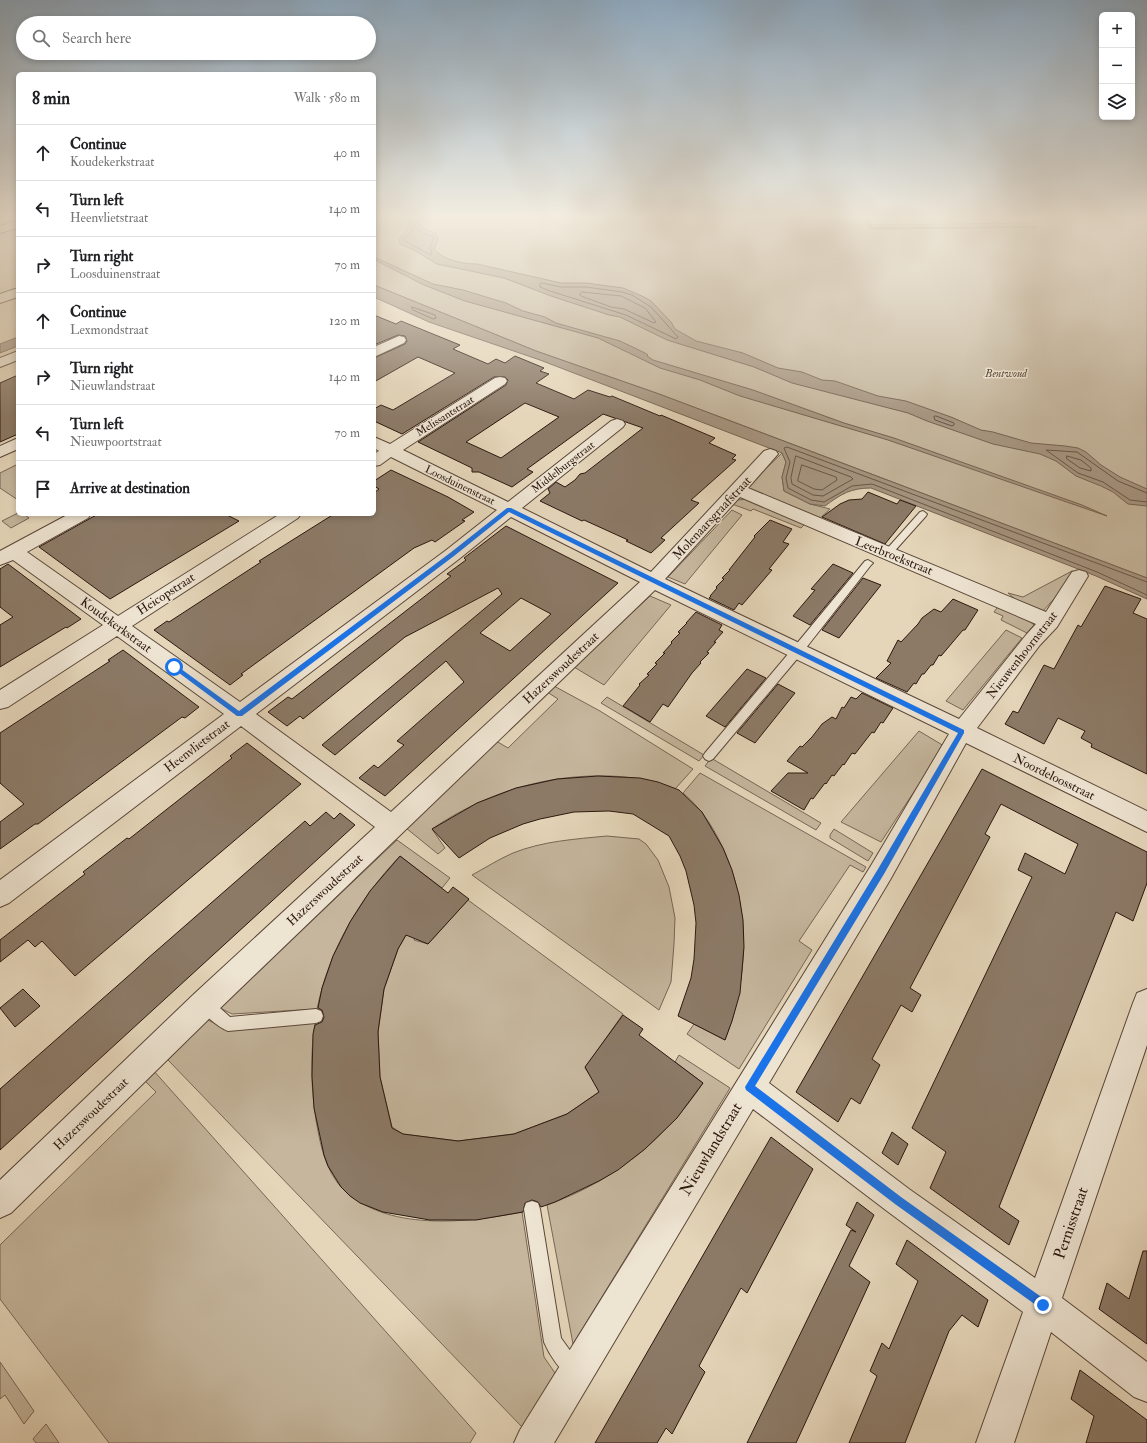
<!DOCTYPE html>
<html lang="en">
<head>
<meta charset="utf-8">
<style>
	body { margin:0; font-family:"IM FELL Double Pica",serif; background:#f6f6f6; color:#202124 }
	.controls { position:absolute; right:12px; top:12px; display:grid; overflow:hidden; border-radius:6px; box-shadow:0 2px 6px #0003 }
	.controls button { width:36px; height:36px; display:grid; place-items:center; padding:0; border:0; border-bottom:1px solid #e0e0e0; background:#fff; color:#202124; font:20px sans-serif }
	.stop { position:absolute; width:12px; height:12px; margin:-9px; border:3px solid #1a73e8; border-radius:50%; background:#fff }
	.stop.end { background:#1a73e8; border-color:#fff; box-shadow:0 1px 4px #0008 }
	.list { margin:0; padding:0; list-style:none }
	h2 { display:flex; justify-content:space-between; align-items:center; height:52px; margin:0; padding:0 16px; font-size:17px }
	h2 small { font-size:13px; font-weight:400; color:#757577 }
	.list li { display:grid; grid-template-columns:26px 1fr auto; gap:12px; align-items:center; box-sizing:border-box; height:56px; padding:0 16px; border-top:1px solid #e0e0e0 }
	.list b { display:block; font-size:15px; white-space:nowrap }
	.list p { margin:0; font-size:13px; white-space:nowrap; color:#757577 }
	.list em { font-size:13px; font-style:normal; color:#757577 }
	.icon { flex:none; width:22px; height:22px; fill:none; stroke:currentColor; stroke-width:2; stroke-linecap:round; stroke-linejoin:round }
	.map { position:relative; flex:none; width:1147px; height:1443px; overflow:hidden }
	.search { position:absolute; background:#fff; box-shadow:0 2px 6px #0003; left:16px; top:16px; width:360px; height:44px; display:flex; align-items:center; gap:10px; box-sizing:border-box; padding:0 14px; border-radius:22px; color:#757577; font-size:15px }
	.panel { position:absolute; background:#fff; box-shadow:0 2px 6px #0003; left:16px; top:72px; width:360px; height:444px; border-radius:6px }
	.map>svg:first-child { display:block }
	.green { fill:#c5b69d; stroke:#786656 }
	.water { fill:#a69580; stroke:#756352 }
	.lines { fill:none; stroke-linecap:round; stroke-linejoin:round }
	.shore { stroke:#685647; stroke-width:1 }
	.building { fill:#8c7a67; stroke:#2b170e; fill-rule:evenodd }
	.service-casing { stroke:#5a4739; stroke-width:2 }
	.minor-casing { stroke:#5a4739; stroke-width:2 }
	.secondary-casing { stroke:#2b170e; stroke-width:2 }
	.service { fill:#eee4d2; fill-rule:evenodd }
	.minor { fill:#eee4d2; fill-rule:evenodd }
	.secondary { fill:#eee4d2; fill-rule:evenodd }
	.route { fill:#1a73e8 }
	.labels { text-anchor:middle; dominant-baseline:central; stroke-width:3; stroke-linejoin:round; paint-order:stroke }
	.far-park-label { font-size:11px; font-style:italic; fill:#594739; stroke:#eee4d2 }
	.far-street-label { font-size:11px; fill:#2b170e; stroke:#eee4d2 }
	.street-label { font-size:13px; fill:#2b170e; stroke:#eee4d2 }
	.near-street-label { font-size:16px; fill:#2b170e; stroke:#eee4d2 }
</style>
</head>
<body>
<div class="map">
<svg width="1147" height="1443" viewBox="0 0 1147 1443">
	<rect width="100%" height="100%" fill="#e5d6ba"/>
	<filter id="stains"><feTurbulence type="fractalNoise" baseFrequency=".005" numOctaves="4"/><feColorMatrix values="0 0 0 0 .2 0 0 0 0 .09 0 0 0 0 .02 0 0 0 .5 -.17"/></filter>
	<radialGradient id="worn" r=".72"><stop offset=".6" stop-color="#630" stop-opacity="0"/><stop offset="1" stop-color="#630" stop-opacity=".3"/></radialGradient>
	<g class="green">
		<polygon points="374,216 862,216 868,226 874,229 1036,227 872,228 865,216 866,216 872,225 1036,223 1030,216 1147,216 1147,578 659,394 536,351 374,285"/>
		<polygon points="782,453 786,462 782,477 784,491 810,504 830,509 818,520 748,490 747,487"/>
		<polygon points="18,464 18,500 0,488 0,473"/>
		<polygon points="749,499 806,523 801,528 753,509 751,511 732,504 737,500"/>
		<polygon points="732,510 742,515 685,584 668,577"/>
		<polygon points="18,513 18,514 24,514 29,518 11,528 2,521"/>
		<polygon points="1072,571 1078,573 1041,613 1021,604 1008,593 1023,597"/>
		<polygon points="650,596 671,605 604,685 574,667"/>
		<polygon points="1000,604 1025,617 1034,625 1027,633 1001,620 1003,616 994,612"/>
		<polygon points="1006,630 1022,638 963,710 946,701"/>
		<path d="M554,686L600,711L693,769L675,789C654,780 633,777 610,776C545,774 485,793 432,829L445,848L438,854L406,828L496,741L508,748L558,699L547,692Z"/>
		<polygon points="607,697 704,755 699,761 601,703"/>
		<polygon points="919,731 944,746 881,842 841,822"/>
		<polygon points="711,758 821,823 816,830 705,766"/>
		<path d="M700,773L866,867L863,872L850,865L799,941L812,950L739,1069L687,1034L694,1024L725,1040C748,980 751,916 726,855C716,831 703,810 683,793Z"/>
		<polygon points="834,829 873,853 868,861 830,838 830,835"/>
		<path d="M607,836L639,839L646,844L658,860L669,887L675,918L674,944L671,982L659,1010L472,875C485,868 499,859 513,853C543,841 576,839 607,836Z"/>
		<path d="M397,840L450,878L442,888L400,856C359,899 329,950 317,1009L232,1014L220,1008Z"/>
		<polygon points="468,900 623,1014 585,1068 594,1081 612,1083 567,1114 514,1134 458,1141 403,1134 392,1127 380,1077 378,1032 384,989 398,949 418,914 418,932 414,940 428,944"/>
		<path d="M208,1020L222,1027L231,1028L315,1023C310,1055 311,1088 316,1120C320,1143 325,1170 342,1188C385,1232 467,1223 522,1212L544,1357L557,1376L522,1427L168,1060Z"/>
		<path d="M679,1055L730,1088L573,1344L547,1205C612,1182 665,1140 703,1083L675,1062Z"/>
		<polygon points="153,1070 476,1433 470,1443 109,1443 0,1299 0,1245 156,1092 143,1079"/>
		<polygon points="0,1362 34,1411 24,1424 5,1395 0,1399"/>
		<polygon points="46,1424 59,1443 36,1443 33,1439"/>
	</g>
	<g class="water">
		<path d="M407,216H419V223L427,230L436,233L438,239L434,249C443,260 462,264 477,264L561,283H586L623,288L644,297L651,301L671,322L675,329L696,341L743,353L778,368L802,372L822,380L835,381L878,396L906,401L951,417L981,430L993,432L1031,443L1065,446L1078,448L1086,452L1101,465L1120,477L1147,489V506L1128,504L1113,492L1101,486L1076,476L1056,461L1040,454L993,444L927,421L908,413L792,383L754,367L667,340L620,317L609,315L551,296L504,278L437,264L414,250L400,244L399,238C408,231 410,227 407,216Z"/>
		<polygon points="862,216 865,216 872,228 1037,227 874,229 870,228"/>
		<polygon points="374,257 433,284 463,290 506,303 523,311 545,317 556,323 620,341 645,353 648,355 647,356 653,360 753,390 844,423 894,438 1082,505 1107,516 888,440 740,396 700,380 660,368 598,338 465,301 424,285 375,260"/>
		<path d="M374,285L536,351L659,394L1147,578V599L1096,576L871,488C851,488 841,494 825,506L810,504L784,491L782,477L786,462L782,453L540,360L429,322L374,297Z"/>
		<polygon points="18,337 18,346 0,353 0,344"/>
	</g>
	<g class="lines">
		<g class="shore">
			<polygon points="414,226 425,234 434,237 430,248 432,253 431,255 404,241 404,239 411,233"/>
			<polygon points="542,283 561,287 586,287 622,292 632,295 651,307 678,337 676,339 626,315 550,291 540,287 540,284"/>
			<polygon points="582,292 621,296 645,308 656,322 654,323 624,309 611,307 581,296 580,294"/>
			<polygon points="412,307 435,315 436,318 433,319 413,310"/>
			<polygon points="936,416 954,423 954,425 952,426 935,420 934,417"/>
			<polygon points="796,456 851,477 853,479 823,496 813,495 792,484 791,478"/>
			<polygon points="1067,456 1081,460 1091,468 1091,471 1080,468 1067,459"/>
			<polygon points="802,465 836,477 837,480 822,490 814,489 798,481"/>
			<polyline points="1147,493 1118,481 1077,452 1046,450 1078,473 1103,482 1130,500 1147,502"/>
			<polyline points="1147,582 787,447 784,448 790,462 786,478 788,488 811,500 824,502 852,486 872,484 1097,572 1147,595"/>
		</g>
	</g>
	<g class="building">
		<path d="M374,315L396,324L401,321L460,345L453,349L488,364L496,359L505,363L515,356L544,368L540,371L549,374L536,383L574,399L588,390L610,397L612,396L660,416L661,415L715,438L709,443L736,455L732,459L736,460L691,500L699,503L661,538L665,540L651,553L626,541L628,540L584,520L582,521L540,501L550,493L548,489L556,482L565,487L575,480L580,474L585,473L643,428L603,414L527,469L533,472L512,487L479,472H472V468L418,442L506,385L508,380L505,377H494L402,434L374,421V409L381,405L393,410L455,373L418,357L374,382V358L405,344L407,341L405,336L398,335L374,345ZM525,403L559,417L501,458L466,442Z"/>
		<polygon points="18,375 18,434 0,442 0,383"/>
		<polygon points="391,470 448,497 474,512 462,520 465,521 435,542 432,540 414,548 241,674 243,675 230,685 154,630 167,621 169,622 261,562 259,561 334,514 374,514 374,493 379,489 374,486 374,481"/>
		<polygon points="868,492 897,504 900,500 916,506 885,544 822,517 840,504 849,500 862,499"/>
		<polygon points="98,514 225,514 239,521 110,599 39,547"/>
		<polygon points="770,520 792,529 783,542 789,544 769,569 772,570 742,605 739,603 734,610 709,598 711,596 710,596 717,588 716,587 724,579 722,578 730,570 729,570 755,537 754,536"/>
		<path d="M506,526L618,583L385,796L359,778L374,765L378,768L404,745L397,741L464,682L446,661L335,755L322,745L502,594L498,588L405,637L303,719L300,716L287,726L268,712L288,697L292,699L451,576L447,574L466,560L464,558ZM521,598L551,614L510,651L480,633Z"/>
		<polygon points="8,564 81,619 67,628 66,627 0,667 0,625 13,617 0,607 0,569"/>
		<polygon points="833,564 853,573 810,625 793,616 815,590 811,589"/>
		<polygon points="863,578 881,585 839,638 822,630"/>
		<polygon points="1105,586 1141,599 1133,613 1147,619 1147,774 1091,747 1092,744 1081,738 1085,731 1058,718 1044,744 1005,724 1013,711 1018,713 1044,665 1054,669 1078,625 1081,627"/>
		<polygon points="953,599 978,610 965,630 963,630 941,656 939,655 933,665 931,665 924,674 922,674 916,684 914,683 907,692 876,678 891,663 887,661 898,640 901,642 918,624 922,618 934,609 941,612"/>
		<polygon points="696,612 722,625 719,630 723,632 714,642 716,642 707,652 709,653 700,662 701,663 692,673 668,707 663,704 650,722 623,706 640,685 639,684 649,675 647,674 657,664 655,663 665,653 663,653 672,643 671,642 680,633 678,632 687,623 686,623"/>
		<polygon points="123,650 199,707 185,718 182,717 38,824 35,824 0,849 0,822 24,804 0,783 0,733 110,661 108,660"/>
		<polygon points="747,669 766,678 725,727 706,716"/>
		<polygon points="778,684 795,693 755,743 737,733"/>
		<polygon points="862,693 893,708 883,723 881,722 874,733 872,732 855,754 852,753 844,765 843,764 834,776 832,775 826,784 825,783 813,799 811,798 804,810 771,791 788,773 808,773 787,761 800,746 802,747 812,737 822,724 832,717 836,719 842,707 844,708 851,697 856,699"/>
		<polygon points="247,743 301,784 75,976 42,941 35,947 28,940 0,962 0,940 85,874 83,872 127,838 129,839 232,758 230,756"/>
		<polygon points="982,769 1147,852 1147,883 1133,921 1116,912 999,1207 1019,1221 1009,1245 930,1188 946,1152 912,1128 1032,877 1018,870 1025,853 1065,874 1078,844 1001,804 985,834 990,837 910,988 921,995 912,1012 901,1005 872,1059 880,1065 860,1104 851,1098 838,1122 796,1092"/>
		<polygon points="598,776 640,778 658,782 679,790 702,812 723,848 732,870 739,895 743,920 744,947 740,993 732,1021 725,1040 678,1016 691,978 694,959 696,923 694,905 686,871 680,856 669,836 633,814 609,811 574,812 540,819 523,824 490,838 459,858 432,829 477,803 516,788 557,779"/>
		<polygon points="326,812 334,819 340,813 355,825 0,1150 0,1089 134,971 147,959 305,821 310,826"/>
		<polygon points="400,856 448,893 453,887 469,899 428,944 406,935 398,949 384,989 378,1032 380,1077 392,1128 403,1134 458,1141 514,1134 567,1114 599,1092 585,1067 623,1015 643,1029 639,1035 703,1083 677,1118 645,1149 618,1170 599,1181 555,1202 541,1207 538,1202 532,1200 525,1203 523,1212 476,1220 430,1220 383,1212 360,1203 350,1196 341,1187 328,1166 324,1155 314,1108 312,1076 313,1034 315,1025 322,1022 324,1017 322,1010 318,1008 322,988 333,956 350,922 370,891"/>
		<polygon points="23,989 40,1006 15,1027 0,1008"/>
		<polygon points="892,1132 908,1144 898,1165 882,1153"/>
		<polygon points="771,1137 813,1169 747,1293 741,1288 699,1366 705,1372 672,1434 666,1428 657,1443 595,1443"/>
		<polygon points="857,1202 874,1215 849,1266 870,1282 796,1443 747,1443 851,1230 856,1232 846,1225"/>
		<polygon points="907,1240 988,1300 978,1327 962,1315 949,1331 905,1443 849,1443 877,1376 870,1371 882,1343 889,1349 918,1281 896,1264"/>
		<polygon points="1143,1251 1147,1251 1147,1344 1099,1309 1107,1283 1129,1299"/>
		<polygon points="1080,1370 1147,1420 1147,1443 1086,1443 1094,1416 1071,1399"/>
	</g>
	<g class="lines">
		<g class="service-casing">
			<g id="service">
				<polygon points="923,511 927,514 926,516 891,555 885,555 883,553 885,551 920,512"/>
				<polygon points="868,560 873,563 871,565 802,653 713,759 709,761 705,759 703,756 705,753 794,647 865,561"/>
				<path d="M205,997L210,999L230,1017L316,1009L321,1011L323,1016L321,1021L316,1023L228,1031C218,1027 202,1014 198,1004L200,999Z"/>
				<path d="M532,1201L538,1203L540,1209L561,1338L579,1363L582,1369L579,1375L573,1378C561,1373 549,1354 544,1342L524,1209L526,1203Z"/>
			</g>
		</g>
		<g class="minor-casing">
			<g id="minor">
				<polygon points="18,288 18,297 0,303 0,294"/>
				<polygon points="399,336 404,337 406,340 404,343 374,357 374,347"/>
				<polygon points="18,351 18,360 0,367 0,358"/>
				<path d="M500,377L505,378L507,381L505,384L403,450L508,502L611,421L617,419L623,421L625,424L623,427L522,508L651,572L764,451L770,449L776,451L778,454L748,488L1046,612L1072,572L1079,570L1086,572L1088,576L1057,627L1040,645L977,728L1147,811V832L966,743L890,880L769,1083L909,1189L1035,1278L1133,1003L1137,993L1147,989V1045L1062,1298L1147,1362V1402L1134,1397L1051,1332L1014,1443H976L1023,1312L887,1211L753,1109L554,1443H514L520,1430L872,864L949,734L655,590L214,1014L11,1213L0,1218V1180L194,994L375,827L241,726L9,903L0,907V880L224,714L117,636L8,707L0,709V690L103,625L13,560L0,565V551L69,514H91L88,518L27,552L118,616L280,514H301L298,518L132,626L240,702L445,551L497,510L391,457L380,465L374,466V454L379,451L374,448V437L390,444L495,378ZM740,497L1036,624L1026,635L959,719L665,579ZM511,517L640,582L391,812L256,714L459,559Z"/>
				<polygon points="18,438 18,449 0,457 0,446"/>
			</g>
		</g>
		<g class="secondary-casing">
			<polygon id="secondary" points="18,221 18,228 0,233 0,226"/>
		</g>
		<use href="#service" class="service"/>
		<use href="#minor" class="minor"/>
		<use href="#secondary" class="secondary"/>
	</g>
	<linearGradient id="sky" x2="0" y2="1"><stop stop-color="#8da8be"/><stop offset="0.52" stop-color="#f3ede0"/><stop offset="1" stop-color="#f3ede0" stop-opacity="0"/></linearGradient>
	<rect width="1147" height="418" fill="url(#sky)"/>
	<polygon class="route" points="507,508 511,508 964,730 964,733 884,874 755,1086 901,1197 1047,1301 1048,1305 1047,1308 1043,1310 1040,1308 895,1204 746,1090 745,1087 878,869 958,733 509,512 454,556 242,716 237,716 171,667 172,666 177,666 239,711 450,553"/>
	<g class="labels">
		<g class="far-park-label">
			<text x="1006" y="373">Bentwoud</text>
		</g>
		<g class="far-street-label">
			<text transform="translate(445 416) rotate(-32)">Melissantstraat</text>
			<text transform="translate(563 467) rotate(-38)">Middelburgstraat</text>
			<text transform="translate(460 485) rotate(26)">Loosduinenstraat</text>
		</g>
		<g class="street-label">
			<text transform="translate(712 518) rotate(-47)">Molenaarsgraafstraat</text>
			<text transform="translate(894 556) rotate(22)">Leerbroekstraat</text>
			<text transform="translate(166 594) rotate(-33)">Heicopstraat</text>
			<text transform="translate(116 625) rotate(36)">Koudekerkstraat</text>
			<text transform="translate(1022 655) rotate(-52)">Nieuwenhoornstraat</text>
			<text transform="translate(561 668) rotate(-43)">Hazerswoudestraat</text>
			<text transform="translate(197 746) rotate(-37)">Heenvlietstraat</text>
			<text transform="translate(1054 777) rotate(26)">Noordeloosstraat</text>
			<text transform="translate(325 890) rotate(-43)">Hazerswoudestraat</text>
			<text transform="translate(91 1114) rotate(-44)">Hazerswoudestraat</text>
		</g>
		<g class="near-street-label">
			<text transform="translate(711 1149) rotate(-59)">Nieuwlandstraat</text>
			<text transform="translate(1071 1223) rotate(-71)">Pernisstraat</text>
		</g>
	</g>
	<rect width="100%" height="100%" filter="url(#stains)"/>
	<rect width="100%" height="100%" fill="url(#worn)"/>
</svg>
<div class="controls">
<button>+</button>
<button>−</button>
<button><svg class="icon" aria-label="layers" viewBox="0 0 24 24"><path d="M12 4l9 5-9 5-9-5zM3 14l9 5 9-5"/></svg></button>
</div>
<div class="stop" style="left:174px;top:667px"></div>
<div class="stop end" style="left:1043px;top:1305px"></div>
<div class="search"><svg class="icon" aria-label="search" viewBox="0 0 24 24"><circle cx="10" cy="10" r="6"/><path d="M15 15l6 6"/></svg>Search here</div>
<section class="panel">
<h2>8 min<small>Walk · 580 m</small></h2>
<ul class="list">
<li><svg class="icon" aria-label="ahead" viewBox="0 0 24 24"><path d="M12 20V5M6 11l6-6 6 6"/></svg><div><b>Continue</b><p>Koudekerkstraat</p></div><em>40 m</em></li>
<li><svg class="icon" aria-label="left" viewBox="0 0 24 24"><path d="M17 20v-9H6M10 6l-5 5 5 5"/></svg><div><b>Turn left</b><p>Heenvlietstraat</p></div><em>140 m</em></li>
<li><svg class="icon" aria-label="right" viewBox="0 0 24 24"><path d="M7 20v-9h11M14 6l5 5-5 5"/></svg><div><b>Turn right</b><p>Loosduinenstraat</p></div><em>70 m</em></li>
<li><svg class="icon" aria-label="ahead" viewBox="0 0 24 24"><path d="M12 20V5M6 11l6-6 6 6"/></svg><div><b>Continue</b><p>Lexmondstraat</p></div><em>120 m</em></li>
<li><svg class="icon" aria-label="right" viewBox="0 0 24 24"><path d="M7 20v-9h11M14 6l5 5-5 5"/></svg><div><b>Turn right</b><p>Nieuwlandstraat</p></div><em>140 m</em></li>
<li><svg class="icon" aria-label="left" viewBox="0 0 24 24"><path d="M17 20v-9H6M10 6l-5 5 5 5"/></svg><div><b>Turn left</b><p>Nieuwpoortstraat</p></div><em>70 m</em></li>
<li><svg class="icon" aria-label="arrive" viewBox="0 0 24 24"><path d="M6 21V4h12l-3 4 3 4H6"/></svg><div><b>Arrive at destination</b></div></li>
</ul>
</section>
</div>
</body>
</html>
